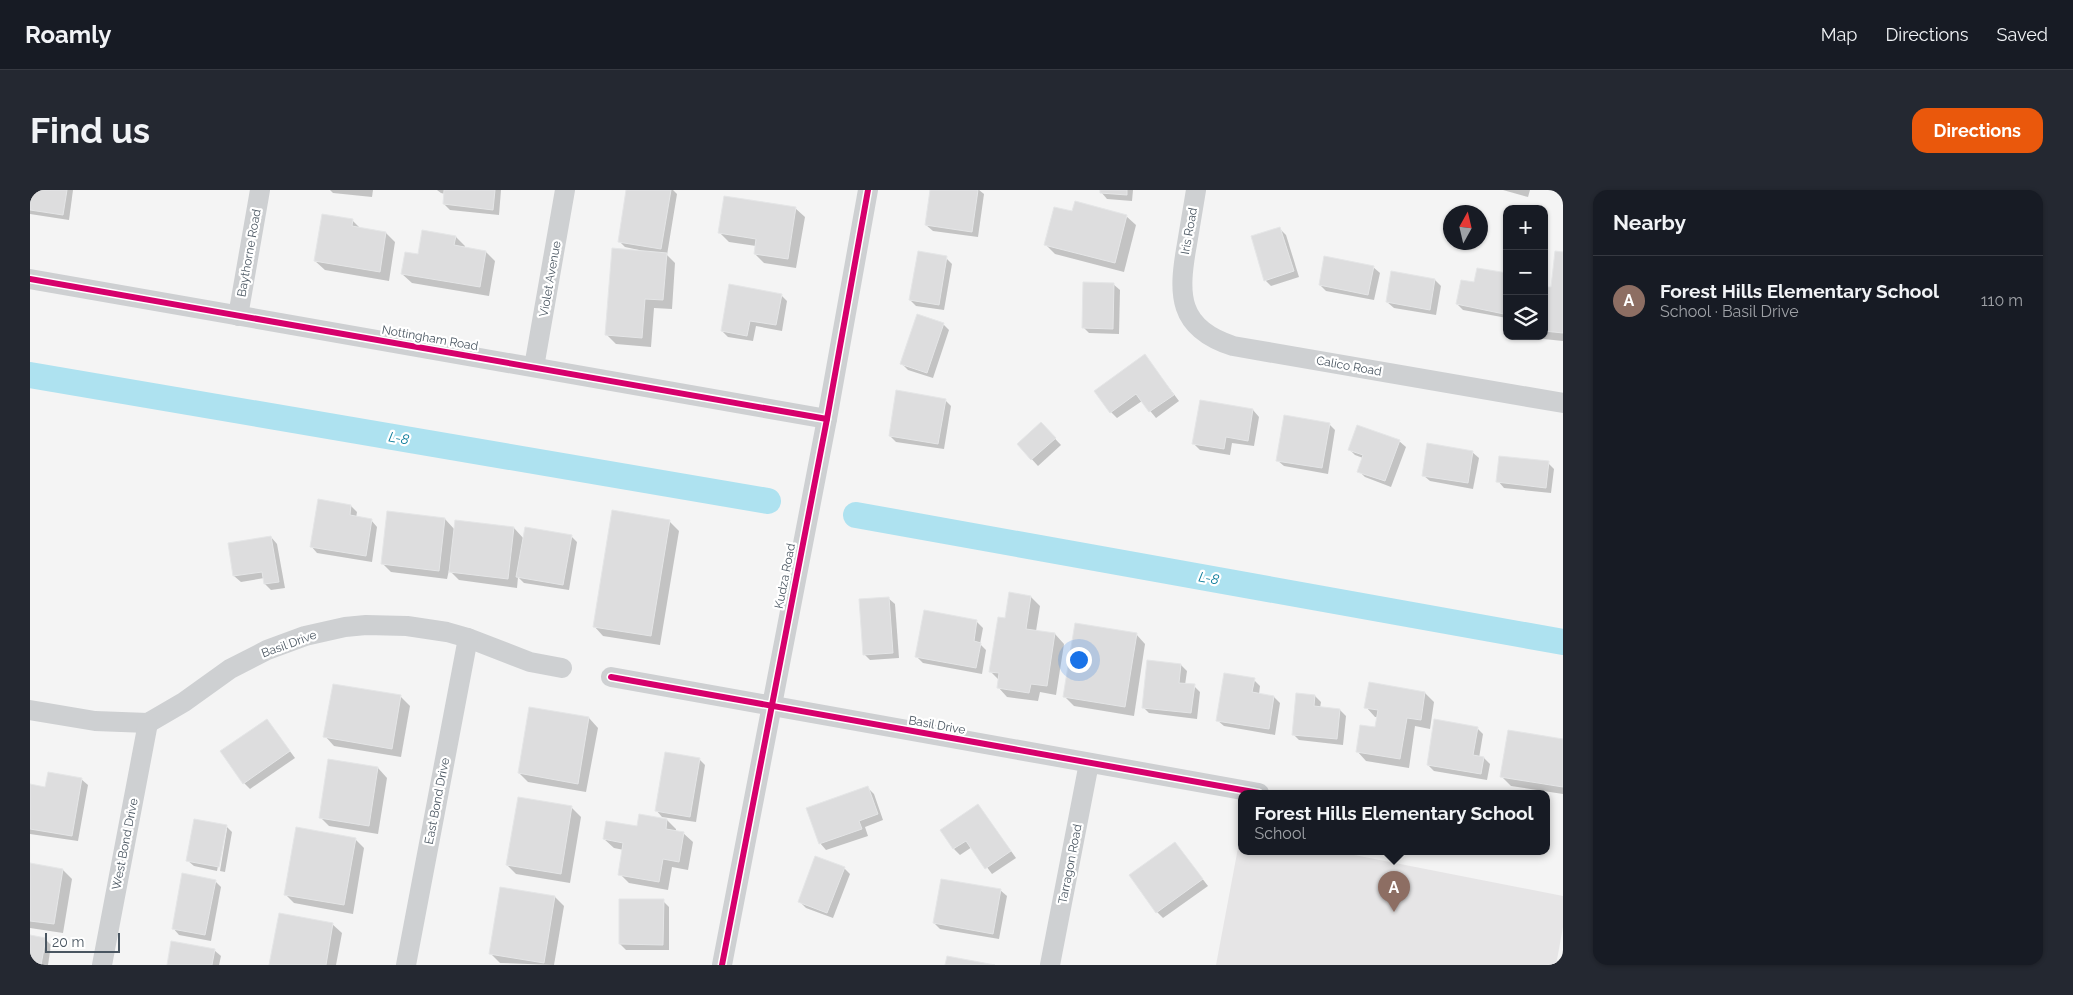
<!DOCTYPE html>
<html lang="en">
<head>
<meta charset="utf-8">
<style>
	body { margin:0; font-family:Raleway,sans-serif; background:#242831; color:#f1f3f6 }
	.controls { position:absolute; right:15px; top:15px; display:grid; overflow:hidden; border-radius:10px; box-shadow:0 1px 4px #0004 }
	.controls button { width:45px; height:45px; display:grid; place-items:center; padding:0; border:0; border-bottom:1px solid #363941; background:#171b24; color:#f1f3f6; font:25px sans-serif }
	.compass { position:absolute; left:1413px; top:15px; width:45px; height:45px; border-radius:50%; background:#171b24; box-shadow:0 1px 4px #0004; rotate:8deg }
	.scale { position:absolute; left:15px; bottom:12px; width:75px; box-sizing:border-box; padding-left:5px; border:2px solid #4a5661; border-top:0; font-size:14px; line-height:18px; white-space:nowrap; color:#4a5661; -webkit-text-stroke:4px #fff; paint-order:stroke }
	.you { position:absolute; left:1048px; top:469px; width:18px; height:18px; margin:-12px; border:4px solid #fff; border-radius:50%; background:#1a73e8; box-shadow:0 0 0 8px #1a73e833 }
	.badge { display:grid; place-items:center; width:32px; height:32px; border-radius:50%; background:#ea580c; color:#fff; font-size:16px; font-weight:700 }
	.pin { position:absolute; translate:-50% -41px; filter:drop-shadow(0 1px 2px #0008) }
	.pin::after { content:''; position:absolute; top:26px; width:18px; height:15px; background:inherit; clip-path:polygon(0 0,100% 0,50% 100%) }
	.popup { position:absolute; left:1208px; top:600px; width:312px; height:65px; box-sizing:border-box; display:grid; place-content:center; border-radius:10px; background:#171b24; filter:drop-shadow(0 1px 4px #0005); font-size:16px; white-space:nowrap; color:#9ea1a6 }
	.popup b { font-size:19px; color:#f1f3f6 }
	.popup::after { content:''; position:absolute; left:50%; top:100%; margin-left:-10px; border:10px solid transparent; border-top-color:#171b24 }
	.list { margin:0; padding:0; list-style:none }
	h2 { display:flex; justify-content:space-between; align-items:center; height:65px; margin:0; padding:0 20px; font-size:21px }
	h2 small { font-size:16px; font-weight:400; color:#9ea1a6 }
	.list li { display:grid; grid-template-columns:32px 1fr auto; gap:15px; align-items:center; box-sizing:border-box; height:90px; padding:0 20px; border-top:1px solid #363941 }
	.list b { display:block; font-size:19px; white-space:nowrap }
	.list p { margin:0; font-size:16px; white-space:nowrap; color:#9ea1a6 }
	.list em { font-size:16px; font-style:normal; color:#9ea1a6 }
	.icon { flex:none; width:28px; height:28px; fill:none; stroke:currentColor; stroke-width:2; stroke-linecap:round; stroke-linejoin:round }
	.map { position:relative; flex:none; width:1533px; height:775px; overflow:hidden; border-radius:15px }
	header { display:flex; align-items:center; gap:30px; box-sizing:border-box; height:70px; padding:0 25px; background:#171b24; border-bottom:1px solid #363941 }
	header strong { font-size:24px }
	nav { display:flex; gap:28px; margin-inline-start:auto; font-size:18px }
	.intro { display:flex; align-items:center; justify-content:space-between; box-sizing:border-box; height:120px; padding:0 30px }
	h1 { margin:0; font-size:35px }
	.button { padding:12px 22px; border-radius:15px; background:#ea580c; color:#fff; font-size:18px; font-weight:700 }
	main { display:flex; gap:30px; padding:0 30px }
	aside { flex:1; background:#171b24; border-radius:15px; box-shadow:0 1px 4px #0004 }
	.map>svg:first-child { display:block }
	.education { fill:#e6e5e6 }
	.shadow { fill:#0003 }
	.lines { fill:none; stroke-linecap:round; stroke-linejoin:round }
	.canal { stroke:#aee2f0; stroke-width:26 }
	.building { fill:#ddddde; stroke:#e5e6e7 }
	.minor { stroke:#ced0d2; stroke-width:20 }
	.cycleway-casing { stroke:#fff; stroke-width:9 }
	.cycleway { stroke:#d6006c; stroke-width:6 }
	.labels { text-anchor:middle; dominant-baseline:central; stroke-width:4.5; stroke-linejoin:round; paint-order:stroke }
	.street-label { font-size:12px; fill:#4a5661; stroke:#fff }
	.water-label { font-size:14px; font-style:italic; fill:#0c7c9b; stroke:#fff }
</style>
</head>
<body>
<header>
<strong>Roamly</strong>
<nav><a>Map</a><a>Directions</a><a>Saved</a></nav>
</header>
<div class="intro"><h1>Find us</h1><a class="button">Directions</a></div>
<main>
<div class="map">
<svg width="1533" height="775" viewBox="0 0 1533 775">
	<rect width="100%" height="100%" fill="#f4f4f4"/>
	<polygon class="education" points="1211,642 1212,661 1304,661 1533,706 1533,737 1526,775 1186,775"/>
	<g class="shadow">
		<polygon points="0,0 43,0 39,30 0,24"/>
		<polygon points="300,0 343,0 342,7 303,3"/>
		<polygon points="407,0 471,0 469,25 420,20 414,14 415,4 411,3"/>
		<polygon points="597,0 643,0 647,4 637,65 645,73 642,119 624,118 621,157 586,154 577,145 609,62 609,60 595,57 589,51"/>
		<polygon points="901,0 949,0 954,4 948,47 903,41 896,35"/>
		<polygon points="1071,0 1103,0 1102,11 1077,9 1071,2"/>
		<polygon points="1473,0 1500,0 1498,7"/>
		<polygon points="765,18 775,27 766,78 734,73 725,64 726,56 699,52 690,43"/>
		<polygon points="1096,26 1106,35 1094,82 1025,64 1016,55"/>
		<polygon points="322,30 331,39 356,43 365,52 359,91 295,80 285,71"/>
		<polygon points="1250,39 1256,45 1269,87 1241,96 1235,90"/>
		<polygon points="426,47 435,56 434,58 456,62 465,71 459,106 382,93 372,84 389,65"/>
		<polygon points="1533,63 1533,151 1504,148 1502,146 1514,146 1514,98 1522,99"/>
		<polygon points="916,68 922,74 914,120 886,116 880,110"/>
		<polygon points="1343,77 1350,83 1344,110 1296,101 1290,95"/>
		<polygon points="1477,85 1477,128 1433,120 1427,114 1445,94"/>
		<polygon points="1405,90 1411,96 1406,125 1364,118 1357,112"/>
		<polygon points="1083,94 1090,100 1089,144 1059,143 1053,137"/>
		<polygon points="751,105 757,111 752,141 726,136 723,151 698,147 692,141"/>
		<polygon points="913,134 919,140 903,188 878,180 871,173"/>
		<polygon points="1115,166 1149,211 1126,228 1112,211 1087,228 1081,222"/>
		<polygon points="915,210 921,216 914,259 866,252 860,246"/>
		<polygon points="1223,220 1229,227 1224,256 1202,253 1200,265 1170,260 1164,254"/>
		<polygon points="1011,234 1031,255 1008,276 988,254"/>
		<polygon points="1299,234 1305,240 1298,284 1254,276 1247,270"/>
		<polygon points="1369,251 1376,257 1361,297 1335,287 1329,281 1333,268 1325,265 1319,259"/>
		<polygon points="1442,262 1449,268 1443,299 1400,291 1393,285"/>
		<polygon points="1518,273 1524,279 1521,303 1474,298 1468,291"/>
		<polygon points="321,316 327,322 326,328 341,330 347,337 342,372 287,363 281,356"/>
		<polygon points="415,329 425,340 484,338 494,349 541,346 547,352 539,400 494,393 488,387 487,398 429,390 419,380 417,389 361,382 352,373"/>
		<polygon points="639,331 649,341 630,455 573,446 564,436"/>
		<polygon points="241,347 247,354 255,398 241,400 235,394 234,388 211,392 204,386"/>
		<polygon points="1001,407 1010,416 1006,441 1025,444 1034,454 1026,505 1010,502 1008,511 977,507 968,497 969,490 960,481 976,430"/>
		<polygon points="858,408 865,414 869,468 840,470 834,464"/>
		<polygon points="947,432 953,438 950,454 956,460 952,484 893,473 887,467"/>
		<polygon points="1106,444 1115,454 1104,526 1044,516 1034,506"/>
		<polygon points="1151,475 1157,481 1155,495 1164,496 1170,502 1167,529 1119,523 1113,517"/>
		<polygon points="1224,490 1230,496 1229,504 1244,507 1250,513 1245,545 1194,536 1187,530"/>
		<polygon points="304,495 371,507 380,516 371,567 304,556 295,546"/>
		<polygon points="1395,503 1404,512 1400,539 1385,536 1379,578 1336,571 1327,561 1346,539 1348,527 1345,527 1336,517"/>
		<polygon points="1285,506 1291,512 1290,518 1310,520 1316,526 1313,555 1269,550 1263,544"/>
		<polygon points="559,528 568,538 556,602 498,592 489,583"/>
		<polygon points="237,530 265,568 220,599 214,593"/>
		<polygon points="1447,538 1453,544 1449,568 1454,568 1460,574 1457,590 1404,581 1398,575"/>
		<polygon points="1533,550 1533,604 1481,596 1471,586"/>
		<polygon points="669,569 675,575 666,632 632,627 626,620"/>
		<polygon points="348,578 357,588 348,644 299,636 290,627"/>
		<polygon points="51,589 58,595 48,651 0,644 0,596 16,598"/>
		<polygon points="838,598 844,604 853,630 835,637 838,646 796,660 790,653"/>
		<polygon points="489,608 542,618 551,627 540,693 486,684 477,675"/>
		<polygon points="948,615 986,668 962,684 942,657 930,665 924,659"/>
		<polygon points="610,626 637,630 646,639 646,642 653,643 663,652 658,680 642,677 638,700 599,693 590,684 594,660 584,658 574,649 608,637"/>
		<polygon points="196,636 202,642 195,682 190,681 197,639 195,639 187,681 164,676 157,670"/>
		<polygon points="325,649 334,658 323,724 264,713 255,704"/>
		<polygon points="1145,653 1178,696 1133,728 1127,722"/>
		<polygon points="0,675 33,680 42,689 33,743 0,738"/>
		<polygon points="814,678 820,684 803,728 776,718 770,712"/>
		<polygon points="185,691 191,697 181,751 149,745 143,738"/>
		<polygon points="970,700 977,706 969,749 910,739 904,733"/>
		<polygon points="525,707 534,716 524,775 470,773 461,764"/>
		<polygon points="633,711 639,717 639,760 596,760 590,754"/>
		<polygon points="302,734 312,743 306,775 241,775"/>
		<polygon points="0,747 15,749 21,755 18,775 0,775"/>
		<polygon points="184,760 191,766 189,775 138,775"/>
	</g>
	<g class="lines">
		<g class="canal">
			<polyline points="0,185 738,311"/>
			<polyline points="826,325 1533,452"/>
		</g>
	</g>
	<g class="building">
		<polygon points="0,0 37,0 33,25 0,20"/>
		<polygon points="414,0 465,0 463,20 413,14"/>
		<polygon points="596,0 641,0 631,59 588,52"/>
		<polygon points="900,0 948,0 942,42 895,35"/>
		<polygon points="1070,0 1097,0 1097,5 1070,3"/>
		<polygon points="694,6 766,17 758,69 724,64 726,49 688,43"/>
		<polygon points="1045,11 1097,25 1085,73 1014,55 1024,17 1042,21"/>
		<polygon points="292,24 323,29 322,36 356,42 350,82 284,71"/>
		<polygon points="1250,37 1264,81 1234,91 1221,46"/>
		<polygon points="392,40 426,46 424,55 456,61 450,97 371,84 375,62 388,64"/>
		<polygon points="582,58 637,63 633,110 615,109 612,148 575,145"/>
		<polygon points="888,61 917,66 909,115 879,110"/>
		<polygon points="1525,61 1533,62 1533,143 1514,141 1514,97 1521,97"/>
		<polygon points="1294,66 1344,76 1338,105 1289,95"/>
		<polygon points="1447,78 1477,83 1477,110 1474,124 1426,114 1431,90 1444,92"/>
		<polygon points="1361,81 1405,89 1400,120 1356,112"/>
		<polygon points="1053,92 1084,93 1083,139 1052,138"/>
		<polygon points="699,94 752,104 746,135 720,131 717,146 691,141"/>
		<polygon points="887,124 914,133 897,183 870,174"/>
		<polygon points="1115,164 1144,205 1119,222 1106,204 1080,223 1064,201"/>
		<polygon points="866,200 916,209 908,254 859,246"/>
		<polygon points="1170,210 1223,219 1218,251 1196,247 1194,259 1162,254"/>
		<polygon points="1254,225 1300,233 1292,278 1246,271"/>
		<polygon points="1011,232 1026,248 1001,270 987,254"/>
		<polygon points="1327,235 1370,250 1355,291 1327,282 1333,265 1318,260"/>
		<polygon points="1397,253 1443,261 1438,293 1392,286"/>
		<polygon points="1469,266 1519,271 1516,298 1466,292"/>
		<polygon points="288,309 321,315 320,325 342,329 336,366 280,357"/>
		<polygon points="582,320 640,330 621,446 563,437"/>
		<polygon points="357,321 415,328 409,381 351,374"/>
		<polygon points="425,330 484,337 478,389 419,382"/>
		<polygon points="495,337 542,345 533,395 486,387"/>
		<polygon points="241,346 249,392 234,394 232,382 203,386 198,353"/>
		<polygon points="979,402 1001,406 996,439 1025,443 1017,496 1001,494 999,503 967,498 969,483 959,482 968,427 975,428"/>
		<polygon points="859,407 863,463 833,465 829,409"/>
		<polygon points="894,420 947,430 944,451 951,453 946,478 885,467"/>
		<polygon points="1045,433 1107,443 1095,517 1033,507"/>
		<polygon points="1117,470 1151,474 1149,493 1165,494 1161,523 1112,518"/>
		<polygon points="1194,483 1225,488 1222,502 1244,506 1239,539 1186,531"/>
		<polygon points="1339,492 1395,502 1391,530 1377,528 1370,569 1326,562 1330,535 1345,537 1348,520 1334,518"/>
		<polygon points="303,494 371,505 362,559 293,547"/>
		<polygon points="1266,503 1285,505 1284,516 1310,519 1307,549 1262,545"/>
		<polygon points="499,517 559,527 548,594 488,583"/>
		<polygon points="237,529 260,561 213,594 190,561"/>
		<polygon points="1404,529 1448,537 1443,565 1454,567 1451,584 1397,575"/>
		<polygon points="1478,540 1533,549 1533,597 1470,587"/>
		<polygon points="635,562 670,568 660,627 625,621"/>
		<polygon points="298,569 348,577 339,636 289,628"/>
		<polygon points="18,582 52,588 42,646 0,639 0,594 15,597"/>
		<polygon points="838,596 848,624 829,631 832,639 789,654 776,618"/>
		<polygon points="488,607 542,616 531,684 476,675"/>
		<polygon points="948,614 981,661 955,679 936,651 923,659 910,640"/>
		<polygon points="609,624 637,629 636,639 654,642 649,672 633,669 629,692 588,685 593,653 573,649 576,631 607,636"/>
		<polygon points="164,629 197,635 189,677 156,671"/>
		<polygon points="266,637 326,648 314,715 254,705"/>
		<polygon points="1145,652 1173,689 1126,723 1099,685"/>
		<polygon points="785,666 815,677 797,723 768,712"/>
		<polygon points="0,673 33,679 24,734 0,731"/>
		<polygon points="152,683 186,690 175,745 142,739"/>
		<polygon points="911,689 971,699 963,744 903,733"/>
		<polygon points="470,697 525,706 514,773 459,764"/>
		<polygon points="589,709 634,709 633,755 589,754"/>
		<polygon points="249,723 303,733 296,775 239,775"/>
		<polygon points="0,745 16,748 11,775 0,775"/>
		<polygon points="141,751 185,759 182,775 137,775"/>
		<polygon points="917,766 965,775 915,775"/>
	</g>
	<g class="lines">
		<g class="minor">
			<path d="M1166,0C1163,18 1160,36 1157,54C1148,104 1147,138 1203,156L1533,213"/>
			<polyline points="0,89 797,229"/>
			<polyline points="208,126 230,0"/>
			<polyline points="504,177 535,0"/>
			<polyline points="581,487 1229,603"/>
			<polyline points="0,520 65,531 118,533 154,512 200,479 237,460 275,446 315,437 336,435 377,436 417,442 438,448 500,472 532,478"/>
			<polyline points="72,775 118,533"/>
			<polyline points="376,775 438,448"/>
			<polyline points="692,775 797,229 838,0"/>
			<polyline points="1020,775 1059,573"/>
		</g>
		<g class="cycleway-casing">
			<g id="cycleway">
				<polyline points="0,89 797,229"/>
				<polyline points="581,487 1229,603"/>
				<polyline points="692,775 797,229 838,0"/>
			</g>
		</g>
		<use href="#cycleway" class="cycleway"/>
	</g>
	<g class="labels">
		<g class="street-label">
			<text transform="translate(1159 41) rotate(-80)">Iris Road</text>
			<text transform="translate(219 63) rotate(-80)">Baythorne Road</text>
			<text transform="translate(520 89) rotate(-80)">Violet Avenue</text>
			<text transform="translate(400 148) rotate(10)">Nottingham Road</text>
			<text transform="translate(1319 176) rotate(10)">Calico Road</text>
			<text transform="translate(755 386) rotate(-79)">Kudza Road</text>
			<text transform="translate(259 454) rotate(-20)">Basil Drive</text>
			<text transform="translate(907 535) rotate(10)">Basil Drive</text>
			<text transform="translate(407 611) rotate(-79)">East Bond Drive</text>
			<text transform="translate(95 654) rotate(-79)">West Bond Drive</text>
			<text transform="translate(1040 674) rotate(-79)">Tarragon Road</text>
		</g>
		<g class="water-label">
			<text transform="translate(369 248) rotate(10)">L-8</text>
			<text transform="translate(1179 388) rotate(10)">L-8</text>
		</g>
	</g>
</svg>
<div class="controls">
<button>+</button>
<button>−</button>
<button><svg class="icon" aria-label="layers" viewBox="0 0 24 24"><path d="M12 4l9 5-9 5-9-5zM3 14l9 5 9-5"/></svg></button>
</div>
<svg class="compass" viewBox="-18 -18 36 36"><path d="M0-13l5 13h-10z" fill="#e53935"/><path d="M0 13l5-13h-10z" fill="#9ea1a6"/></svg>
<div class="scale">20 m</div>
<div class="you"></div>
<div class="pin badge" style="left:1364px;top:722px;background:#8d6e63">A</div>
<div class="popup"><b>Forest Hills Elementary School</b>School</div>
</div>
<aside>
<h2>Nearby<small></small></h2>
<ul class="list">
<li><span class="badge" style="background:#8d6e63">A</span><div><b>Forest Hills Elementary School</b><p>School · Basil Drive</p></div><em>110 m</em></li>
</ul>
</aside>
</main>
</body>
</html>
